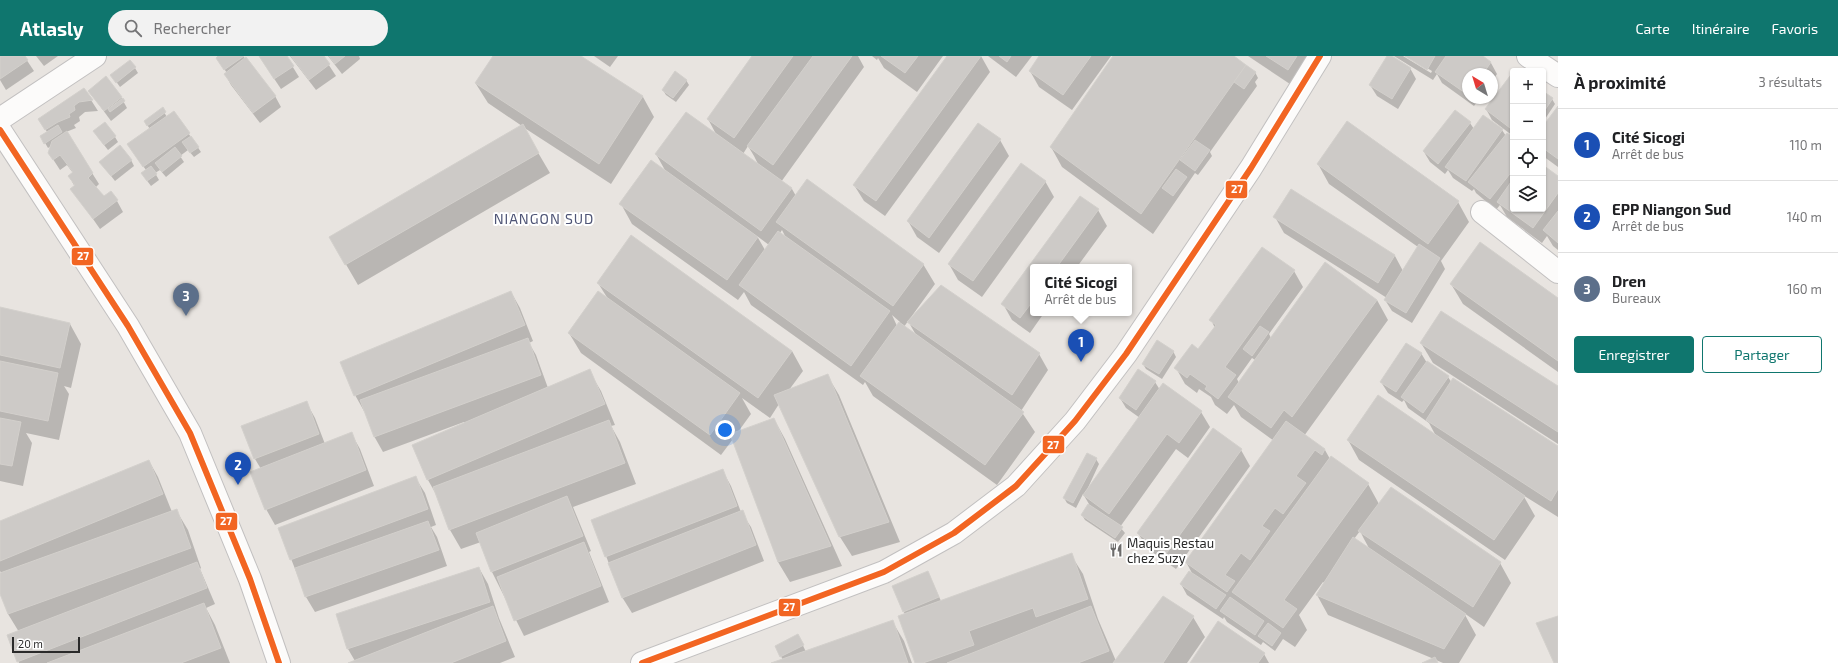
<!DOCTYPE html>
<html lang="fr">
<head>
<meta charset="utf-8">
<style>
	body { margin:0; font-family:"Exo 2",sans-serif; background:#f2f2f2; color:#202124 }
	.controls { position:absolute; right:12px; top:12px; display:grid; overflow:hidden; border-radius:4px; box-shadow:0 1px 3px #0004 }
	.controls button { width:36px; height:36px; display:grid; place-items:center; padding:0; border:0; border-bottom:1px solid #e0e0e0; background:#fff; color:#202124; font:20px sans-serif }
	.compass { position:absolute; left:1462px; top:12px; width:36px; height:36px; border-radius:50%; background:#fff; box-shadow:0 1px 3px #0004; rotate:322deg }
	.scale { position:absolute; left:12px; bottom:10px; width:68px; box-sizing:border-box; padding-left:4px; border:2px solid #2a2a2a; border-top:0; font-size:11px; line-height:14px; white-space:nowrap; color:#2a2a2a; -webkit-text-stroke:3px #fff; paint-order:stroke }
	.you { position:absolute; left:725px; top:374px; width:14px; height:14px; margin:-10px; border:3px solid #fff; border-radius:50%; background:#1a73e8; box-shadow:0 0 0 6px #1a73e833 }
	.badge { display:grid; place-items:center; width:26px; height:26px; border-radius:50%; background:#0f766e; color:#fff; font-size:13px; font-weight:700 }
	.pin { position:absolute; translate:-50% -33px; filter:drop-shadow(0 1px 2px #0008) }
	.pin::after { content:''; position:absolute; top:21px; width:14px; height:12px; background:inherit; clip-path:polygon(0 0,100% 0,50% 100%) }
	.popup { position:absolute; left:1030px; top:208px; width:102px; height:52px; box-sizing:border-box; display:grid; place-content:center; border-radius:4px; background:#fff; filter:drop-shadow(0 1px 3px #0005); font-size:13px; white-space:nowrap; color:#757577 }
	.popup b { font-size:15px; color:#202124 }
	.popup::after { content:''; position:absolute; left:50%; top:100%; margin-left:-8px; border:8px solid transparent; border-top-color:#fff }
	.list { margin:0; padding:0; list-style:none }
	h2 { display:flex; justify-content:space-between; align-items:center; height:52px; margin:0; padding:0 16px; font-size:17px }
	h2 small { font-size:13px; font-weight:400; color:#757577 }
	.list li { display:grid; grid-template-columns:26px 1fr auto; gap:12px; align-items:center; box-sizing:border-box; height:72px; padding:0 16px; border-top:1px solid #e0e0e0 }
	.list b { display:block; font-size:15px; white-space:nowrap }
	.list p { margin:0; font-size:13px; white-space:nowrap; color:#757577 }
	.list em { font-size:13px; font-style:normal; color:#757577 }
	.actions { display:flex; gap:8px; padding:12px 16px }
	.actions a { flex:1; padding:9px 0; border:1px solid #0f766e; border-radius:4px; text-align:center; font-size:14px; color:#0f766e }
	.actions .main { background:#0f766e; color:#fff }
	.icon { flex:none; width:22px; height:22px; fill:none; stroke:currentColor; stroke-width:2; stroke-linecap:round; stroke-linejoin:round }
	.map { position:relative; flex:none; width:1558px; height:607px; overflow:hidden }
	header { display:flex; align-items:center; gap:24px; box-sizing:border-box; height:56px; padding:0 20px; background:#0f766e; color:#fff }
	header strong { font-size:19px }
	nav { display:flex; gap:22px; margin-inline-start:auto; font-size:14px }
	.search { width:280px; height:36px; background:#f2f2f2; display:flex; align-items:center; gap:10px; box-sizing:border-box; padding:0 14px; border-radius:22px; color:#757577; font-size:15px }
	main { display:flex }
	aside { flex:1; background:#fff }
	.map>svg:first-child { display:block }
	.shadow { fill:#0003; fill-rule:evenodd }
	.building { fill:#cdcac7; stroke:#d3d0cc }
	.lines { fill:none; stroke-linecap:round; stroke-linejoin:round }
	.minor-casing { stroke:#c2c0c0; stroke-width:24 }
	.minor { stroke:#fcfbfa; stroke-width:22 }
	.bus-1-casing { stroke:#fff; stroke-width:9 }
	.bus-1 { stroke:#f26522; stroke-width:6 }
	.labels { text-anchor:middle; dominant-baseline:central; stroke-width:4; stroke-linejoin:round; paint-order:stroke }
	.poi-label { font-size:13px; fill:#2a2a2a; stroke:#fff; text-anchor:start }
	.neighbourhood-label { font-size:14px; letter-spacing:1px; fill:#4f5576; stroke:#fff }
	.line-badge { stroke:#fff; stroke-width:1.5 }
	.badge-label { font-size:11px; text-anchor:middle; font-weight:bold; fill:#fff }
</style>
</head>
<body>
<header>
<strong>Atlasly</strong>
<div class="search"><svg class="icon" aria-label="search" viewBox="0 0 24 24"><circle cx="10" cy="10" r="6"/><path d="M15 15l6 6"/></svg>Rechercher</div>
<nav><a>Carte</a><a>Itinéraire</a><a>Favoris</a></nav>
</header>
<main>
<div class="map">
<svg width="1558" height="607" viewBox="0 0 1558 607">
	<rect width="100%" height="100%" fill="#e8e4e0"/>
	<g class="shadow">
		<polygon points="0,0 24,0 34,15 6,34 0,24"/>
		<polygon points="36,0 58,0 44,10"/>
		<polygon points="220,0 243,0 275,40 281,51 260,67 231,29 225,18 227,17 220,7"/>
		<polygon points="259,0 286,0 299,21 281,33"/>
		<polygon points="290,0 323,0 336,20 316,34"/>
		<polygon points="328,0 359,0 360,3 342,18"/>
		<polygon points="494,0 579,0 643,41 654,61 611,128 523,71 550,117 358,229 330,181 522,70 488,47 476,28"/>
		<polygon points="594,0 618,0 610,11"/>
		<path d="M753,0H858L864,11L781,126L792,133L796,140L923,208L935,228L909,264L910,265L1039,298L1048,314L1021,355L1035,376L997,429L873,340L865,326L863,329L751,249L744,236L738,244L632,168L621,148L666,116L656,98L717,80L708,63ZM748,90L754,100L759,110L743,98ZM782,174L786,182L780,177ZM757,180L769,189L765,194ZM892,259L900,266L897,270ZM908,265L916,279L904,271Z"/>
		<polygon points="872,0 943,0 917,36 884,12 878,2 877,4"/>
		<polygon points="948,0 981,0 990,16 885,160 864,145 854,129"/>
		<polygon points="988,0 1032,0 1016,21"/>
		<polygon points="1041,0 1111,0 1072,54 1039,31 1030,15"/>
		<polygon points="1114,0 1232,0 1255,16 1258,22 1255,26 1257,30 1210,96 1212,100 1198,119 1195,117 1153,178 1062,111 1051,91"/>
		<polygon points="1248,0 1321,0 1299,34"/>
		<polygon points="1389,0 1410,12 1416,23 1398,53 1377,40 1370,29"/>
		<polygon points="1394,0 1403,0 1431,17 1432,15 1407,0 1481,0 1491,7 1497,18 1492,25 1492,18 1468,18 1468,42 1480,42 1474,50 1442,27 1437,18 1433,24"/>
		<polygon points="135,12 138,17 120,31 115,24"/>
		<polygon points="1513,17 1513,80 1492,64 1486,53"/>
		<polygon points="686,24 689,29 676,46 666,39 663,34"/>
		<polygon points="84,33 98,55 85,56 79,61 80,65 74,69 76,72 66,76 99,128 95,132 104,142 117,145 123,156 100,173 72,133 75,131 69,120 73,117 67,109 60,114 49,97 51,90 48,92 41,80 47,76 40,64"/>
		<polygon points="89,35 121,41 127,52 111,65"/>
		<polygon points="1544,37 1552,43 1555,48 1543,66"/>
		<polygon points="1558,52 1558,111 1543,100 1543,71"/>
		<polygon points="162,53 167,61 174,56 201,96 194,101 188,94 180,100 184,106 166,121 160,114 155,117 159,124 151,130 145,122 146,114 135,99 150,73 145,66"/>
		<polygon points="1483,60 1502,74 1506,80 1513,83 1513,153 1543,153 1543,110 1558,121 1558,194 1553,190 1547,180 1542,187 1507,161 1500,149 1496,154 1476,137 1474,133 1472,135 1453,122 1448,114 1445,118 1430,106 1424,96 1470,67 1474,73"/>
		<polygon points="97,80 115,81 118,86 108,94"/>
		<polygon points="1000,84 1009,100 939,197 917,181 908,165"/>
		<polygon points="131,104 134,110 115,125 104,111"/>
		<polygon points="1318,108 1458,146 1469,166 1441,205 1445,213 1412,267 1392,255 1385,244 1387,242 1284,177 1275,161 1292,135 1395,200 1403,215 1418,191 1329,128"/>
		<polygon points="1045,125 1054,141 982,241 958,224 949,208"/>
		<polygon points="1080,141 1098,154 1107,170 1077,211 1033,211 1033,257 1044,257 1030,277 1012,264 1003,248"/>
		<path d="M1294,215L1303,231L1269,278L1271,282L1377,244L1388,264L1304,380L1325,394L1330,403L1368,428L1379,448L1500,507L1511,527L1484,571L1464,557L1476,579L1459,607H1443L1436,604L1437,607H1425L1434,603L1328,559L1317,539L1325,527L1323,526L1299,559L1307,574L1295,591L1283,583L1275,595L1263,586L1261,589L1227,566L1224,561L1223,563L1187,539L1181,528L1193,519L1186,506L1274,385L1241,361L1234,349L1227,358L1215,349L1211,341L1199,333L1197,337L1185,328L1176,312L1198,294L1215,272L1211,264ZM1252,302L1255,304L1239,327L1237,323ZM1360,475L1364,483L1370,494L1354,483Z"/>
		<polygon points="598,227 792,295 803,315 789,334 827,319 839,339 900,486 852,500 840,481 779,348 770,362 742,342 751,358 738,376 774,363 785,383 842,510 790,526 778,506 733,383 721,399 581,297 569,277 608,243"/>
		<polygon points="1451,228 1558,243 1558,316 1463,248"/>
		<polygon points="511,236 520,252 533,285 529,287 536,299 548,332 589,315 601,335 615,369 611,370 620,386 636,428 573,451 591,495 589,496 609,546 524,580 492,516 481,486 461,493 450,474 437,440 428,424 464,368 464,366 383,396 374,380 365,354 364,355 355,339"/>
		<polygon points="0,252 70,268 81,288 71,332 64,330 69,338 59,384 26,377 32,387 23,430 0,425"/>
		<polygon points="1421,287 1558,331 1558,388 1433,307"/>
		<polygon points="1173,295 1176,301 1162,323 1146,313 1143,308"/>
		<polygon points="1421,297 1427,307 1448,321 1452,327 1558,391 1558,461 1523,439 1535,460 1505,504 1359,404 1348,384 1436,380 1429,367 1408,352 1404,344 1402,346 1388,337 1381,326"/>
		<polygon points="1155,326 1160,334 1201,356 1210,371 1188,402 1176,393 1120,471 1125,477 1118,486 1085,464 1082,459 1089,448 1083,438 1076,452 1067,447 1064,442 1096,403 1099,408 1086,436 1140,362 1126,352 1120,342"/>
		<polygon points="306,346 315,362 325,388 351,377 360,393 374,430 275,469 266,453 261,413 255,403"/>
		<polygon points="1241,394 1250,410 1176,513 1148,493 1138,477"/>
		<polygon points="149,405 158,421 172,456 176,454 188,474 201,512 200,513 215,548 206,552 215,569 230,607 19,607 8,580 19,576 8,558 0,535 0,518 2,518 0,515 0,466"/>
		<polygon points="722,414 731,430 741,456 751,471 764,505 632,557 622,541 606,500"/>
		<polygon points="415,421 425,437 436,469 431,471 437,481 447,510 315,556 306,541 279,472"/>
		<polygon points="1071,499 1083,518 1098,563 1116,605 1193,561 1205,581 1187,607 916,607 904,556 928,516 941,545"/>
		<polygon points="479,512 488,528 499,562 515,601 500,607 351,607 355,605 348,593 337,559"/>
		<polygon points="892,565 904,585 912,607 774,607 783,604 776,591 798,579 806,596"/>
		<polygon points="1264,598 1269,607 1191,607"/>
	</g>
	<g class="building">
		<polygon points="0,0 25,0 28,4 0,23"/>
		<polygon points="218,0 244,0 224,14 216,2"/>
		<polygon points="259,0 287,0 294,10 274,23"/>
		<polygon points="291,0 324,0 330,8 309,24"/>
		<polygon points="329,0 345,0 335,8"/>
		<polygon points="493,0 581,0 643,40 599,108 475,27"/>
		<polygon points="752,0 793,0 734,82 707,63"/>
		<polygon points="813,0 852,0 773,109 747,90"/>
		<polygon points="881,0 918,0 905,17"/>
		<polygon points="947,0 981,0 876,145 853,129"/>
		<polygon points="999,0 1011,0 1007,6"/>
		<polygon points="1039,0 1091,0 1063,39 1029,15"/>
		<polygon points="1113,0 1234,0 1246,9 1141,158 1050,91"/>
		<polygon points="1266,0 1297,0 1288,14"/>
		<polygon points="1387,0 1392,0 1411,12 1392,43 1369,29"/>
		<polygon points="1405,0 1435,0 1427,14"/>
		<polygon points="1446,0 1483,0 1491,6 1483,18 1468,18 1468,39 1435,16"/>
		<polygon points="246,1 276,40 253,57 224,18"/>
		<polygon points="130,4 136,11 116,27 110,19"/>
		<polygon points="1246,9 1256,16 1244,33 1234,26"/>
		<polygon points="675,15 687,24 673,42 662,34"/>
		<polygon points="1513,16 1513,67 1510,72 1485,53"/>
		<polygon points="106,20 122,41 104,55 88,35"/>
		<polygon points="84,32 93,44 79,46 74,50 75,54 69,58 70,61 58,66 45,74 38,63"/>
		<polygon points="1544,36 1553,42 1543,57 1543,37"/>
		<polygon points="123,42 125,45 110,56 108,53"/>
		<polygon points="1558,50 1558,103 1543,92 1543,70"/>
		<polygon points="163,51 166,56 147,70 144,65"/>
		<polygon points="1455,54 1471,66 1438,108 1423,95"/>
		<polygon points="174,55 190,77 143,111 127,88"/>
		<polygon points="686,56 792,132 761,175 655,98"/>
		<polygon points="1483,59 1503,73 1466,125 1445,111"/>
		<polygon points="1347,65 1459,145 1428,188 1317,108"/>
		<polygon points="105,66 116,80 104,89 93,75"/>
		<polygon points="978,67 1001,83 929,182 907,165"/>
		<polygon points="523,68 539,97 345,209 329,181"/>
		<polygon points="58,69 62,76 44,88 40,80"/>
		<polygon points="67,75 93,117 88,122 104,140 111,135 118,144 93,163 70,133 75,129 68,120 73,116 60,99 53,104 48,97 52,85"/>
		<polygon points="1507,77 1513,81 1513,114 1490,143 1468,126"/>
		<polygon points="191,80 199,91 190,97 182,86"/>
		<polygon points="1195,84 1210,94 1195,115 1180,104"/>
		<polygon points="120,89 132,104 111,120 99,106"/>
		<polygon points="175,91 182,100 162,116 155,107"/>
		<polygon points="651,104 758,181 727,224 619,148"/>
		<polygon points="1021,107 1046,125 973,225 948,208"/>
		<polygon points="1543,109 1558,120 1558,137 1533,172 1497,146 1513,123 1513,153 1543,153"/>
		<polygon points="151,110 157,118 147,125 141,117"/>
		<polygon points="1176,113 1187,121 1173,140 1162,132"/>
		<polygon points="807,123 924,208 893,250 776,166"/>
		<polygon points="1291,133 1395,199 1378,227 1273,161"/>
		<polygon points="1080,140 1099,153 1057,211 1033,211 1033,245 1020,262 1001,248"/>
		<polygon points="1558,155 1558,187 1543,174"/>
		<polygon points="778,175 890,255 851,310 739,229"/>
		<polygon points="631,179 792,295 758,342 597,227"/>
		<polygon points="1480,186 1558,242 1558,305 1450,228"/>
		<polygon points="1419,188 1440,202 1406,257 1384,244"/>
		<polygon points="1262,191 1295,214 1225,311 1236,319 1218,343 1205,333 1207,330 1190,318 1187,322 1174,312 1192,288 1198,293 1216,269 1209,264"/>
		<polygon points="1325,206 1377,244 1292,361 1284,354 1271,372 1228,341"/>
		<polygon points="941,229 1040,297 1012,339 907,266"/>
		<polygon points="511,235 525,269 354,340 340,306"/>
		<polygon points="598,235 740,337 710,379 568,277"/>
		<polygon points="0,251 70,267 60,312 0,299"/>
		<polygon points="1441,255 1558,330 1558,376 1420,287"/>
		<polygon points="899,266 1024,356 985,409 860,320"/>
		<polygon points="1260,270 1269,276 1252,300 1243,293"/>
		<polygon points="528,282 541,319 374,381 360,344"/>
		<polygon points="1157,284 1174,295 1159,318 1142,308"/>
		<polygon points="1406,287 1422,297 1396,336 1380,326"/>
		<polygon points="0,305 58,317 48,365 0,355"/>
		<polygon points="1427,305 1449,320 1423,357 1401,341"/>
		<polygon points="590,313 605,348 427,424 412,389"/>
		<polygon points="1138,313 1156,325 1136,354 1119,342"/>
		<polygon points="828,318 889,466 839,481 774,339"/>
		<polygon points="1453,322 1558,390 1558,433 1551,445 1426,364"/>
		<polygon points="1163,327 1202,355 1179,387 1167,378 1109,458 1083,439"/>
		<polygon points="1378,339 1525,440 1494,484 1347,384"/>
		<polygon points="307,345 319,378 254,403 241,370"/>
		<polygon points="0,362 21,366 12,410 0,408"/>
		<polygon points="774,362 831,490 778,506 730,378"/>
		<polygon points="609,364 625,407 449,474 433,431"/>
		<polygon points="1286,365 1325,393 1322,399 1315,394 1296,420 1306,427 1283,458 1275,452 1262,470 1270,475 1250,504 1241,497 1225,519 1235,525 1227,536 1185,506"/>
		<polygon points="1213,372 1242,393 1166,498 1137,477"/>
		<polygon points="352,376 366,414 265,454 250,416"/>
		<polygon points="1087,397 1097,402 1073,447 1063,442"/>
		<polygon points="1331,400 1369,427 1284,544 1297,553 1283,572 1232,536"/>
		<polygon points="149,404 163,438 0,505 0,465"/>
		<polygon points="723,413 737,450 605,501 591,464"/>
		<polygon points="416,420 428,453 290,504 278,472"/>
		<polygon points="1391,431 1501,506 1473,551 1358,475"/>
		<polygon points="567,440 583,480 491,516 476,477"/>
		<polygon points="1088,448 1123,471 1115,482 1081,459"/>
		<polygon points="177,453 191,492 8,558 0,538 0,517"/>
		<polygon points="743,454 756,489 622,542 608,507"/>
		<polygon points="428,465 439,494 305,541 295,512"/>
		<polygon points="1353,481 1466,558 1444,593 1316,539"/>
		<polygon points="584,486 601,530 514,565 497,521"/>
		<polygon points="1072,497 1088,543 1036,561 1033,552 969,575 974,589 923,607 915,607 898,560"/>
		<polygon points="197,506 207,532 17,606 7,579"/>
		<polygon points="479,511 490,546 347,593 336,558"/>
		<polygon points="928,515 939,541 903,556 892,530"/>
		<polygon points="1189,515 1226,539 1216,553 1180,528"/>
		<polygon points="1163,540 1194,560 1163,607 1113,607"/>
		<polygon points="1230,541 1264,565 1255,579 1220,555"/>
		<polygon points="204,547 221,592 181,607 47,607"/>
		<polygon points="493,550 506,585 451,607 348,607"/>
		<polygon points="1091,550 1109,595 1078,607 947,607"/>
		<polygon points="1558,560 1558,607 1554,607 1536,567"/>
		<polygon points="893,564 908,607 771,607"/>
		<polygon points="1218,565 1265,597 1258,607 1190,607"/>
		<polygon points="1268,567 1281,577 1272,590 1258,580"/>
		<polygon points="798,578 804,589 780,601 775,590"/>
		<polygon points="1435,601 1438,607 1422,607"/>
	</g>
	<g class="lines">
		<g class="minor-casing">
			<g id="minor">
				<polyline points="1528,0 1558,20"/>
				<polyline points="0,63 95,0"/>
				<polyline points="0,74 128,270 190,377 250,523 279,607"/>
				<polyline points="1482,156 1558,216"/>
				<polyline points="642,607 884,516 954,477 1016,430 1075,365 1126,298 1251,112 1320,0"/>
			</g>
		</g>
		<use href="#minor" class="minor"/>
		<g class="bus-1-casing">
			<g id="bus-1">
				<polyline points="0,74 128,270 190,377 250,523 279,607"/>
				<polyline points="642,607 884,516 954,477 1016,430 1075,365 1126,298 1251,112 1320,0"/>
			</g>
		</g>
		<use href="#bus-1" class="bus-1"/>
	</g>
	<defs>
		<g id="restaurant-bare" transform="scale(1.08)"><path d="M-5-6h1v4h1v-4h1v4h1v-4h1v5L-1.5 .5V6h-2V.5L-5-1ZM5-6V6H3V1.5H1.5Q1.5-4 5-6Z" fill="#6c6b6a" stroke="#fff" stroke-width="2.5" paint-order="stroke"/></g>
	</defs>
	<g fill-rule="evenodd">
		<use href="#restaurant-bare" x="1116" y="494"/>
	</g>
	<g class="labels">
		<g class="poi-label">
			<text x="1127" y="487">Maquis Restau<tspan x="1127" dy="15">chez Suzy</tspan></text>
		</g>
		<g class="neighbourhood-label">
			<text x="544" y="162">NIANGON SUD</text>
		</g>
	</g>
	<g class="line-badge">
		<rect x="1225" y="124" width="23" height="19" rx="4" fill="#f26522"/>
		<rect x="71" y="191" width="23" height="19" rx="4" fill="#f26522"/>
		<rect x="1042" y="379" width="23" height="19" rx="4" fill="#f26522"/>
		<rect x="215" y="456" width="23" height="19" rx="4" fill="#f26522"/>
		<rect x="778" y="542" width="23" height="19" rx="4" fill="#f26522"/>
	</g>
	<g class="badge-label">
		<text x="1237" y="137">27</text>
		<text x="83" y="204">27</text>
		<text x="1053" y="393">27</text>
		<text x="226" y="469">27</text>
		<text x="789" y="555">27</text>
	</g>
</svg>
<div class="controls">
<button>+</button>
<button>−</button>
<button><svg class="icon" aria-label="locate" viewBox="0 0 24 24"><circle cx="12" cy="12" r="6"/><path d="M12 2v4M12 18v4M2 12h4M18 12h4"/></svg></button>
<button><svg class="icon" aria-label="layers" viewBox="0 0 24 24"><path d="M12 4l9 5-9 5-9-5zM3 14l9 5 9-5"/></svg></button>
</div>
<svg class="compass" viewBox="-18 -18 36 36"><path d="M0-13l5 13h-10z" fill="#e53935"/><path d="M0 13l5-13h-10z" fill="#757577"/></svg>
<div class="scale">20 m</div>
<div class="you"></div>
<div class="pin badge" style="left:1081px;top:306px;background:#1a4fb4">1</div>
<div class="popup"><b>Cité Sicogi</b>Arrêt de bus</div>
<div class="pin badge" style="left:238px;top:429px;background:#1a4fb4">2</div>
<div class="pin badge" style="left:186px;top:260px;background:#5c6f8a">3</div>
</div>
<aside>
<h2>À proximité<small>3 résultats</small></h2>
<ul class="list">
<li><span class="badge" style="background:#1a4fb4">1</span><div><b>Cité Sicogi</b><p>Arrêt de bus</p></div><em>110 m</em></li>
<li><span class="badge" style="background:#1a4fb4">2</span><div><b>EPP Niangon Sud</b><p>Arrêt de bus</p></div><em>140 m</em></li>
<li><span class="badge" style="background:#5c6f8a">3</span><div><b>Dren</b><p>Bureaux</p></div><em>160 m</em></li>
</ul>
<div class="actions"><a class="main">Enregistrer</a><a>Partager</a></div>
</aside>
</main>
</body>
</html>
